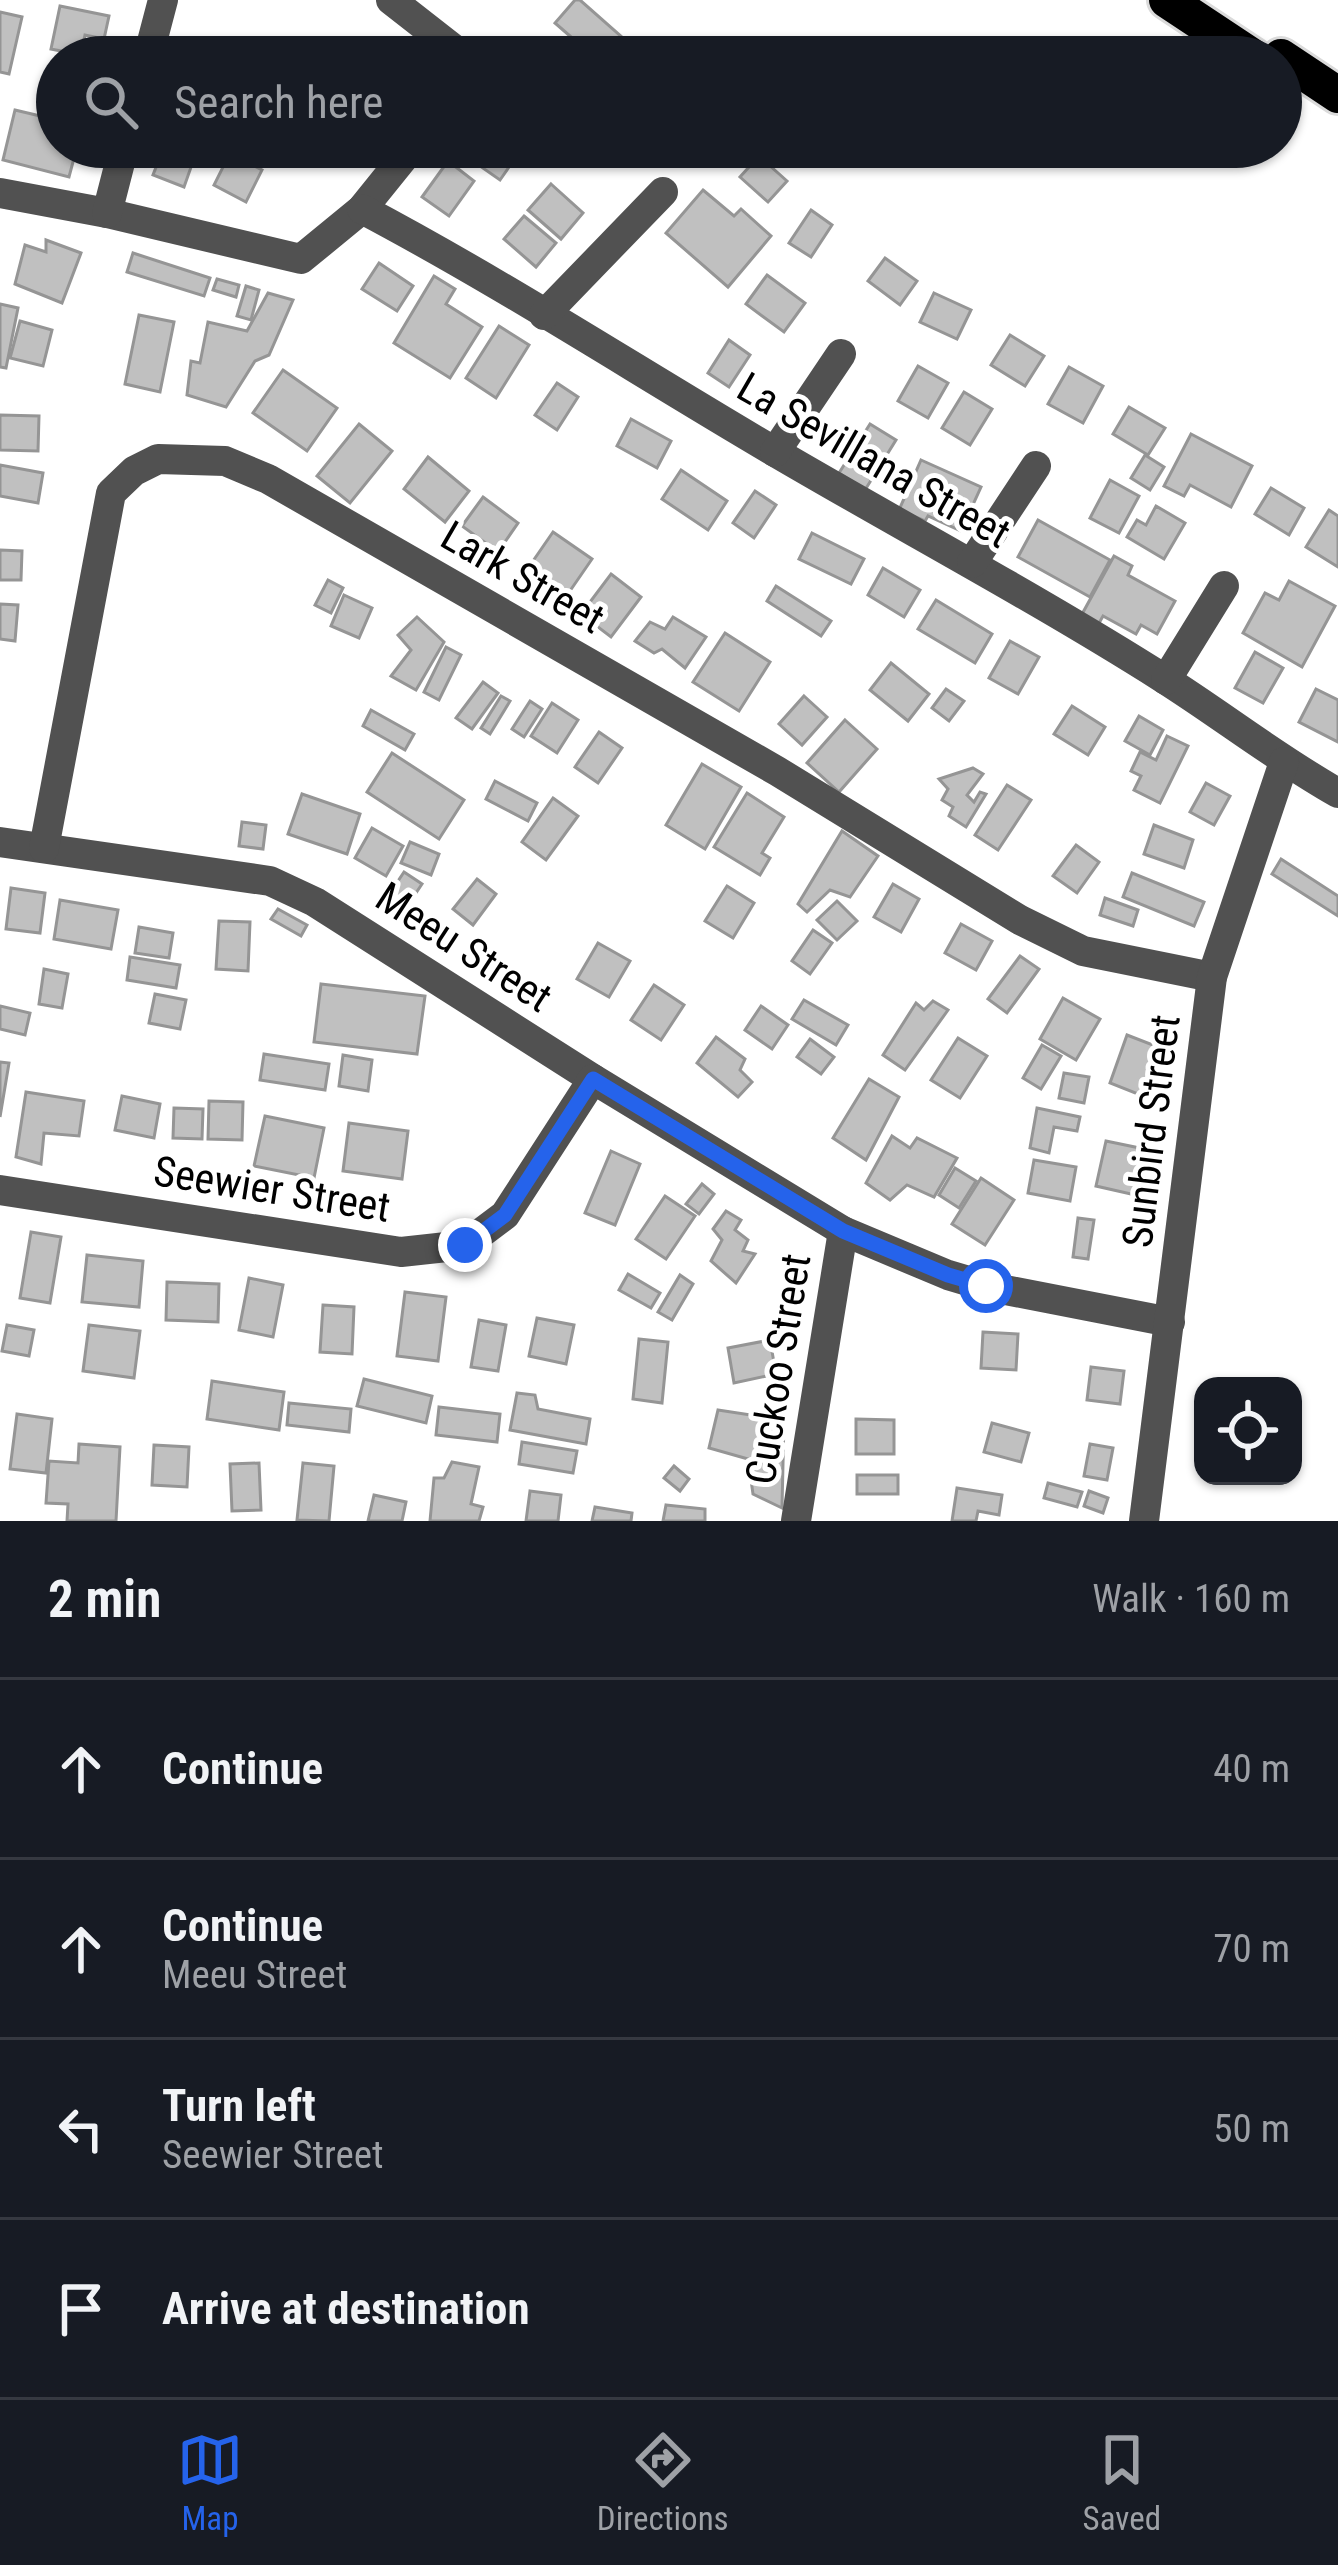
<!DOCTYPE html>
<html lang="en">
<head>
<meta charset="utf-8">
<style>
	body { margin:0; font-family:"Roboto Condensed",sans-serif; background:#20242c; color:#f1f3f6 }
	.controls { position:absolute; right:36px; bottom:36px; display:grid; overflow:hidden; border-radius:24px; box-shadow:0 3px 9px #0004 }
	.controls button { width:108px; height:108px; display:grid; place-items:center; padding:0; border:0; border-bottom:3px solid #363941; background:#171b24; color:#f1f3f6; font:60px sans-serif }
	.stop { position:absolute; width:36px; height:36px; margin:-27px; border:9px solid #2563eb; border-radius:50%; background:#fff }
	.stop.end { background:#2563eb; border-color:#fff; box-shadow:0 3px 12px #0008 }
	.list { margin:0; padding:0; list-style:none }
	h2 { display:flex; justify-content:space-between; align-items:center; height:156px; margin:0; padding:0 48px; font-size:51px }
	h2 small { font-size:39px; font-weight:400; color:#9ea1a6 }
	.list li { display:grid; grid-template-columns:78px 1fr auto; gap:36px; align-items:center; box-sizing:border-box; height:180px; padding:0 48px; border-top:3px solid #363941 }
	.list b { display:block; font-size:45px; white-space:nowrap }
	.list p { margin:0; font-size:39px; white-space:nowrap; color:#9ea1a6 }
	.list em { font-size:39px; font-style:normal; color:#9ea1a6 }
	.icon { flex:none; width:66px; height:66px; fill:none; stroke:currentColor; stroke-width:2; stroke-linecap:round; stroke-linejoin:round }
	.map { position:relative; flex:none; width:1338px; height:1521px; overflow:hidden }
	.search { position:absolute; background:#171b24; box-shadow:0 3px 9px #0004; left:36px; right:36px; top:36px; height:132px; display:flex; align-items:center; gap:30px; box-sizing:border-box; padding:0 42px; border-radius:66px; color:#9ea1a6; font-size:45px }
	.sheet { height:876px; background:#171b24 }
	nav { display:flex; justify-content:space-around; align-items:center; box-sizing:border-box; height:168px; border-top:3px solid #363941; background:#171b24; font-size:33px; color:#9ea1a6 }
	nav a { display:grid; justify-items:center; gap:6px }
	nav .on { color:#2563eb }
	.map>svg:first-child { display:block }
	.building { fill:#c0c0c0; stroke:#959595; stroke-width:3 }
	.lines { fill:none; stroke-linecap:round; stroke-linejoin:round }
	.highway-casing { stroke:#dbdbdb; stroke-width:42 }
	.minor { stroke:#515151; stroke-width:30 }
	.highway { stroke:#000; stroke-width:36 }
	.route { stroke:#2563eb; stroke-width:15 }
	.labels { text-anchor:middle; dominant-baseline:central; stroke-width:10; stroke-linejoin:round; paint-order:stroke }
	.street-label { font-size:42px; fill:#000; stroke:#fff }
</style>
</head>
<body>
<div class="map">
<svg width="1338" height="1521" viewBox="0 0 1338 1521">
	<rect width="100%" height="100%" fill="#fff"/>
	<g class="building">
		<polygon points="575,0 580,0 622,37 604,57 594,57 555,23"/>
		<polygon points="60,6 109,16 104,39 85,35 81,55 51,49"/>
		<polygon points="0,12 22,17 9,74 0,72"/>
		<polygon points="53,79 57,80 57,111 45,108"/>
		<polygon points="15,110 57,120 57,147 77,147 69,177 3,160"/>
		<polygon points="164,147 180,147 196,153 184,187 153,175"/>
		<polygon points="474,147 508,147 518,154 500,180 467,157"/>
		<polygon points="595,147 625,147 611,162"/>
		<polygon points="230,153 262,170 246,202 214,185"/>
		<polygon points="759,156 787,181 768,202 740,177"/>
		<polygon points="448,161 474,181 449,216 422,197"/>
		<polygon points="551,184 583,213 561,239 528,210"/>
		<polygon points="703,190 734,216 741,209 771,236 728,287 666,233"/>
		<polygon points="811,210 832,225 811,257 789,243"/>
		<polygon points="524,216 556,243 536,267 504,239"/>
		<polygon points="46,240 81,253 62,303 15,284 25,245 46,252"/>
		<polygon points="133,253 210,278 204,296 127,272"/>
		<polygon points="885,258 917,281 900,305 868,281"/>
		<polygon points="379,263 413,286 397,311 362,289"/>
		<polygon points="767,275 805,303 784,332 746,304"/>
		<polygon points="434,276 455,289 446,304 482,327 450,378 394,343"/>
		<polygon points="217,279 239,285 236,297 213,290"/>
		<polygon points="246,286 259,290 251,320 237,316"/>
		<polygon points="268,293 293,300 269,355 255,361 226,407 187,395 191,361 200,363 208,322 247,331"/>
		<polygon points="934,293 971,310 957,339 920,322"/>
		<polygon points="0,304 18,308 6,368 0,367"/>
		<polygon points="139,315 174,322 160,392 125,384"/>
		<polygon points="20,321 52,330 43,366 10,358"/>
		<polygon points="499,326 529,345 496,398 466,378"/>
		<polygon points="1010,335 1044,356 1025,386 991,365"/>
		<polygon points="729,340 750,355 729,387 708,373"/>
		<polygon points="918,366 948,383 928,418 898,401"/>
		<polygon points="1069,367 1103,386 1083,423 1048,404"/>
		<polygon points="283,370 337,408 307,451 253,413"/>
		<polygon points="557,383 578,397 557,430 535,415"/>
		<polygon points="964,392 992,409 970,445 942,428"/>
		<polygon points="1129,407 1165,428 1148,455 1113,434"/>
		<polygon points="0,415 39,416 38,451 0,450"/>
		<polygon points="631,419 671,441 657,468 617,446"/>
		<polygon points="359,424 392,451 350,503 317,476"/>
		<polygon points="870,424 896,440 865,490 839,473"/>
		<polygon points="1191,434 1252,466 1231,507 1190,485 1184,496 1164,486"/>
		<polygon points="1145,455 1164,467 1150,490 1131,478"/>
		<polygon points="428,457 469,491 445,522 404,489"/>
		<polygon points="921,460 981,487 961,531 928,516 925,521 899,510"/>
		<polygon points="0,465 43,473 38,503 0,496"/>
		<polygon points="681,470 727,501 708,530 662,499"/>
		<polygon points="1110,480 1139,496 1119,533 1090,518"/>
		<polygon points="1271,488 1304,508 1289,535 1255,514"/>
		<polygon points="755,491 776,505 754,538 733,523"/>
		<polygon points="483,497 518,523 498,552 462,526"/>
		<polygon points="1156,506 1185,523 1164,559 1127,537 1137,520 1146,525"/>
		<polygon points="1329,510 1338,516 1338,567 1306,547"/>
		<polygon points="1038,520 1110,560 1090,597 1018,557"/>
		<polygon points="553,532 592,559 563,601 524,574"/>
		<polygon points="812,533 864,559 851,584 799,559"/>
		<polygon points="0,550 22,551 21,580 0,580"/>
		<polygon points="1114,556 1132,566 1128,575 1175,601 1157,634 1141,625 1136,634 1103,616 1098,625 1081,616"/>
		<polygon points="883,568 920,590 904,617 868,595"/>
		<polygon points="611,574 641,597 611,637 581,614"/>
		<polygon points="328,580 343,588 331,613 315,605"/>
		<polygon points="1289,581 1335,606 1302,667 1243,633 1265,593 1279,600"/>
		<polygon points="776,586 831,621 821,636 767,601"/>
		<polygon points="344,595 372,608 359,638 331,626"/>
		<polygon points="936,600 992,634 975,663 918,629"/>
		<polygon points="0,604 18,605 15,641 0,639"/>
		<polygon points="417,617 444,642 416,690 391,676 411,650 398,635"/>
		<polygon points="673,617 706,637 685,668 662,649 654,653 635,641 650,622 665,629"/>
		<polygon points="725,633 770,662 739,711 693,682"/>
		<polygon points="1010,641 1039,657 1018,694 989,678"/>
		<polygon points="446,647 461,655 439,700 424,692"/>
		<polygon points="1255,652 1283,668 1263,703 1235,688"/>
		<polygon points="891,663 929,694 908,721 870,690"/>
		<polygon points="483,682 498,693 472,729 456,718"/>
		<polygon points="946,689 964,701 949,721 932,708"/>
		<polygon points="1316,689 1338,700 1338,742 1299,722"/>
		<polygon points="501,696 510,701 490,734 481,728"/>
		<polygon points="804,696 827,717 802,745 779,724"/>
		<polygon points="530,701 542,709 524,737 512,729"/>
		<polygon points="552,703 578,720 557,753 531,736"/>
		<polygon points="1072,706 1105,727 1088,755 1054,734"/>
		<polygon points="371,710 414,734 405,750 363,726"/>
		<polygon points="1139,716 1163,730 1150,755 1125,741"/>
		<polygon points="845,720 877,749 839,792 807,763"/>
		<polygon points="599,732 622,748 598,783 575,767"/>
		<polygon points="1167,736 1188,746 1160,803 1134,790 1141,776 1131,771 1140,752 1156,760"/>
		<polygon points="392,753 464,800 439,839 367,792"/>
		<polygon points="702,764 741,787 705,849 666,825"/>
		<polygon points="973,768 983,774 967,795 974,802 980,792 986,794 966,827 949,816 953,807 942,800 948,789 939,779"/>
		<polygon points="495,781 537,803 528,821 486,799"/>
		<polygon points="1206,783 1230,796 1214,825 1190,812"/>
		<polygon points="1007,785 1031,800 998,850 975,835"/>
		<polygon points="747,793 784,817 762,853 770,858 760,875 714,847"/>
		<polygon points="302,794 360,814 347,854 288,834"/>
		<polygon points="553,798 578,816 546,860 522,842"/>
		<polygon points="242,822 266,825 263,849 239,846"/>
		<polygon points="1154,825 1193,840 1184,868 1144,854"/>
		<polygon points="372,828 403,846 386,876 355,858"/>
		<polygon points="842,831 878,856 850,897 830,890 807,912 798,904"/>
		<polygon points="410,842 439,854 431,875 401,863"/>
		<polygon points="1076,845 1099,862 1077,893 1053,876"/>
		<polygon points="1281,859 1338,896 1338,916 1272,874"/>
		<polygon points="404,872 422,884 408,905 390,893"/>
		<polygon points="1132,873 1204,902 1194,926 1123,897"/>
		<polygon points="477,879 496,894 473,925 453,909"/>
		<polygon points="893,884 919,899 901,932 874,917"/>
		<polygon points="727,886 754,903 733,938 705,921"/>
		<polygon points="11,888 45,893 40,933 6,929"/>
		<polygon points="1105,898 1138,910 1133,926 1100,915"/>
		<polygon points="60,900 118,910 111,949 54,939"/>
		<polygon points="837,901 857,921 837,940 817,920"/>
		<polygon points="278,909 307,925 301,936 271,919"/>
		<polygon points="219,921 250,922 248,971 216,969"/>
		<polygon points="961,924 992,941 976,970 945,953"/>
		<polygon points="139,927 173,933 169,958 135,953"/>
		<polygon points="813,930 832,943 810,974 792,961"/>
		<polygon points="598,943 630,961 609,997 577,979"/>
		<polygon points="1020,956 1039,969 1007,1013 988,999"/>
		<polygon points="130,957 180,965 176,988 127,980"/>
		<polygon points="44,969 68,974 62,1008 39,1004"/>
		<polygon points="321,984 425,996 417,1054 314,1042"/>
		<polygon points="654,985 684,1005 661,1040 631,1020"/>
		<polygon points="155,994 186,1000 180,1029 149,1023"/>
		<polygon points="1063,998 1100,1019 1076,1060 1040,1039"/>
		<polygon points="804,1000 848,1025 836,1045 792,1019"/>
		<polygon points="933,1001 948,1010 905,1070 883,1055 916,1003 924,1010"/>
		<polygon points="0,1006 30,1013 25,1035 0,1029"/>
		<polygon points="761,1006 788,1025 772,1049 745,1030"/>
		<polygon points="1127,1035 1166,1050 1148,1098 1110,1083"/>
		<polygon points="716,1037 745,1059 740,1070 752,1082 738,1097 697,1063"/>
		<polygon points="958,1038 987,1056 960,1098 931,1080"/>
		<polygon points="810,1039 834,1057 821,1074 797,1057"/>
		<polygon points="1042,1045 1061,1056 1041,1089 1023,1078"/>
		<polygon points="264,1054 329,1064 325,1090 260,1080"/>
		<polygon points="343,1055 372,1060 368,1091 339,1086"/>
		<polygon points="0,1062 9,1063 0,1117"/>
		<polygon points="1064,1073 1089,1077 1084,1103 1059,1098"/>
		<polygon points="869,1079 899,1097 866,1160 833,1138"/>
		<polygon points="26,1092 84,1101 79,1136 44,1133 41,1164 16,1157"/>
		<polygon points="122,1096 160,1104 154,1138 115,1130"/>
		<polygon points="209,1101 243,1102 242,1140 208,1139"/>
		<polygon points="174,1108 203,1109 202,1139 173,1138"/>
		<polygon points="1037,1108 1080,1117 1077,1131 1054,1127 1049,1153 1030,1148"/>
		<polygon points="265,1116 324,1128 314,1178 254,1166"/>
		<polygon points="349,1123 408,1131 402,1179 343,1171"/>
		<polygon points="892,1136 910,1148 917,1138 957,1158 934,1197 907,1185 890,1200 866,1183"/>
		<polygon points="1106,1141 1154,1151 1144,1197 1096,1186"/>
		<polygon points="611,1151 640,1164 615,1225 585,1213"/>
		<polygon points="1034,1160 1076,1167 1070,1201 1028,1193"/>
		<polygon points="955,1168 976,1181 959,1208 939,1195"/>
		<polygon points="981,1178 1014,1200 985,1245 952,1224"/>
		<polygon points="702,1184 714,1194 699,1214 686,1204"/>
		<polygon points="665,1196 695,1216 666,1259 636,1239"/>
		<polygon points="726,1211 741,1220 735,1230 748,1240 743,1251 755,1254 736,1283 711,1261 722,1240 713,1229"/>
		<polygon points="1078,1218 1094,1220 1088,1259 1073,1257"/>
		<polygon points="31,1232 61,1237 50,1303 20,1298"/>
		<polygon points="87,1255 143,1261 139,1307 82,1302"/>
		<polygon points="628,1274 660,1293 651,1308 619,1290"/>
		<polygon points="680,1275 693,1284 672,1320 658,1312"/>
		<polygon points="249,1278 283,1285 273,1337 239,1330"/>
		<polygon points="167,1282 219,1284 218,1322 166,1320"/>
		<polygon points="405,1292 446,1297 438,1361 397,1356"/>
		<polygon points="323,1305 354,1307 352,1354 320,1352"/>
		<polygon points="537,1318 574,1325 566,1364 529,1356"/>
		<polygon points="479,1320 506,1325 498,1371 471,1367"/>
		<polygon points="7,1325 34,1330 29,1356 2,1351"/>
		<polygon points="89,1325 140,1331 134,1378 83,1371"/>
		<polygon points="983,1332 1018,1334 1016,1370 981,1368"/>
		<polygon points="639,1339 668,1342 662,1403 633,1399"/>
		<polygon points="770,1340 776,1374 734,1383 728,1348"/>
		<polygon points="1091,1367 1124,1371 1120,1404 1087,1400"/>
		<polygon points="364,1379 432,1396 426,1423 357,1406"/>
		<polygon points="212,1381 284,1392 279,1430 207,1419"/>
		<polygon points="517,1393 535,1395 538,1409 590,1419 586,1444 510,1430"/>
		<polygon points="289,1403 351,1409 349,1432 287,1425"/>
		<polygon points="439,1407 500,1414 497,1442 436,1435"/>
		<polygon points="718,1410 784,1420 782,1508 753,1494 748,1459 709,1448"/>
		<polygon points="17,1414 52,1419 46,1473 10,1469"/>
		<polygon points="856,1419 894,1420 894,1454 856,1454"/>
		<polygon points="992,1423 1029,1433 1021,1462 984,1452"/>
		<polygon points="522,1442 577,1451 573,1473 519,1464"/>
		<polygon points="79,1444 120,1447 116,1521 67,1521 68,1504 46,1503 49,1461 78,1463"/>
		<polygon points="1090,1444 1113,1448 1107,1480 1084,1476"/>
		<polygon points="154,1445 189,1447 187,1487 152,1485"/>
		<polygon points="452,1462 479,1467 471,1504 483,1507 479,1521 430,1521 434,1478 444,1478"/>
		<polygon points="259,1463 261,1510 232,1511 230,1464"/>
		<polygon points="303,1463 334,1466 329,1521 297,1520"/>
		<polygon points="674,1466 689,1479 680,1491 664,1478"/>
		<rect x="857" y="1475" width="41" height="19"/>
		<polygon points="1048,1483 1082,1492 1077,1507 1044,1498"/>
		<polygon points="957,1488 1002,1495 999,1515 978,1511 976,1521 952,1521"/>
		<polygon points="530,1491 561,1495 558,1521 526,1521"/>
		<polygon points="1089,1491 1108,1498 1103,1513 1084,1506"/>
		<polygon points="374,1495 406,1502 402,1521 368,1521"/>
		<polygon points="666,1505 705,1509 705,1521 663,1521"/>
		<polygon points="595,1507 632,1513 631,1521 592,1521"/>
	</g>
	<g class="lines">
		<g class="highway-casing">
			<g id="highway">
				<polyline points="1167,0 1253,57"/>
				<polyline points="1281,57 1338,95"/>
			</g>
		</g>
		<g class="minor">
			<polyline points="391,0 464,57"/>
			<polyline points="148,57 163,0"/>
			<polyline points="0,193 107,213 301,259 362,209 412,147"/>
			<path d="M362,209C502,283 634,369 770,449C901,526 1035,597 1163,678C1223,716 1276,758 1338,793"/>
			<polyline points="107,213 124,147"/>
			<polyline points="544,315 663,192"/>
			<polyline points="775,452 841,354"/>
			<polyline points="972,563 1036,466"/>
			<polyline points="1166,680 1224,586"/>
			<polyline points="0,842 270,881 315,902 593,1079 843,1231 948,1275 985,1286 1170,1322"/>
			<polyline points="44,848 111,493 134,471 158,459 225,461 268,479 777,771 1020,920 1083,951 1212,977"/>
			<polyline points="0,1190 401,1252 465,1245 505,1215 593,1079"/>
			<polyline points="796,1521 843,1231"/>
			<polyline points="1144,1521 1212,977 1284,762"/>
		</g>
		<use href="#highway" class="highway"/>
	</g>
	<g class="lines">
		<polyline class="route" points="465,1245 505,1215 593,1079 843,1231 948,1275 986,1286"/>
	</g>
	<g class="labels">
		<g class="street-label">
			<text transform="translate(874 460) rotate(30)">La Sevillana Street</text>
			<text transform="translate(523 577) rotate(30)">Lark Street</text>
			<text transform="translate(464 947) rotate(33)">Meeu Street</text>
			<text transform="translate(1151 1131) rotate(-83)">Sunbird Street</text>
			<text transform="translate(272 1189) rotate(9)">Seewier Street</text>
			<text transform="translate(778 1369) rotate(-81)">Cuckoo Street</text>
		</g>
	</g>
</svg>
<div class="controls">
<button><svg class="icon" aria-label="locate" viewBox="0 0 24 24"><circle cx="12" cy="12" r="6"/><path d="M12 2v4M12 18v4M2 12h4M18 12h4"/></svg></button>
</div>
<div class="stop" style="left:986px;top:1286px"></div>
<div class="stop end" style="left:465px;top:1245px"></div>
<div class="search"><svg class="icon" aria-label="search" viewBox="0 0 24 24"><circle cx="10" cy="10" r="6"/><path d="M15 15l6 6"/></svg>Search here</div>
</div>
<section class="sheet">
<h2>2 min<small>Walk · 160 m</small></h2>
<ul class="list">
<li><svg class="icon" aria-label="ahead" viewBox="0 0 24 24"><path d="M12 20V5M6 11l6-6 6 6"/></svg><div><b>Continue</b></div><em>40 m</em></li>
<li><svg class="icon" aria-label="ahead" viewBox="0 0 24 24"><path d="M12 20V5M6 11l6-6 6 6"/></svg><div><b>Continue</b><p>Meeu Street</p></div><em>70 m</em></li>
<li><svg class="icon" aria-label="left" viewBox="0 0 24 24"><path d="M17 20v-9H6M10 6l-5 5 5 5"/></svg><div><b>Turn left</b><p>Seewier Street</p></div><em>50 m</em></li>
<li><svg class="icon" aria-label="arrive" viewBox="0 0 24 24"><path d="M6 21V4h12l-3 4 3 4H6"/></svg><div><b>Arrive at destination</b></div></li>
</ul>
</section>
<nav>
<a class="on"><svg class="icon" aria-label="map" viewBox="0 0 24 24"><path d="M3 6l6-2 6 2 6-2v14l-6 2-6-2-6 2zM9 4v14M15 6v14"/></svg>Map</a>
<a><svg class="icon" aria-label="directions" viewBox="0 0 24 24"><path d="M12 3l9 9-9 9-9-9zM9 14v-3h6M13 9l2 2-2 2"/></svg>Directions</a>
<a><svg class="icon" aria-label="saved" viewBox="0 0 24 24"><path d="M7 4h10v16l-5-4-5 4z"/></svg>Saved</a>
</nav>
</body>
</html>
